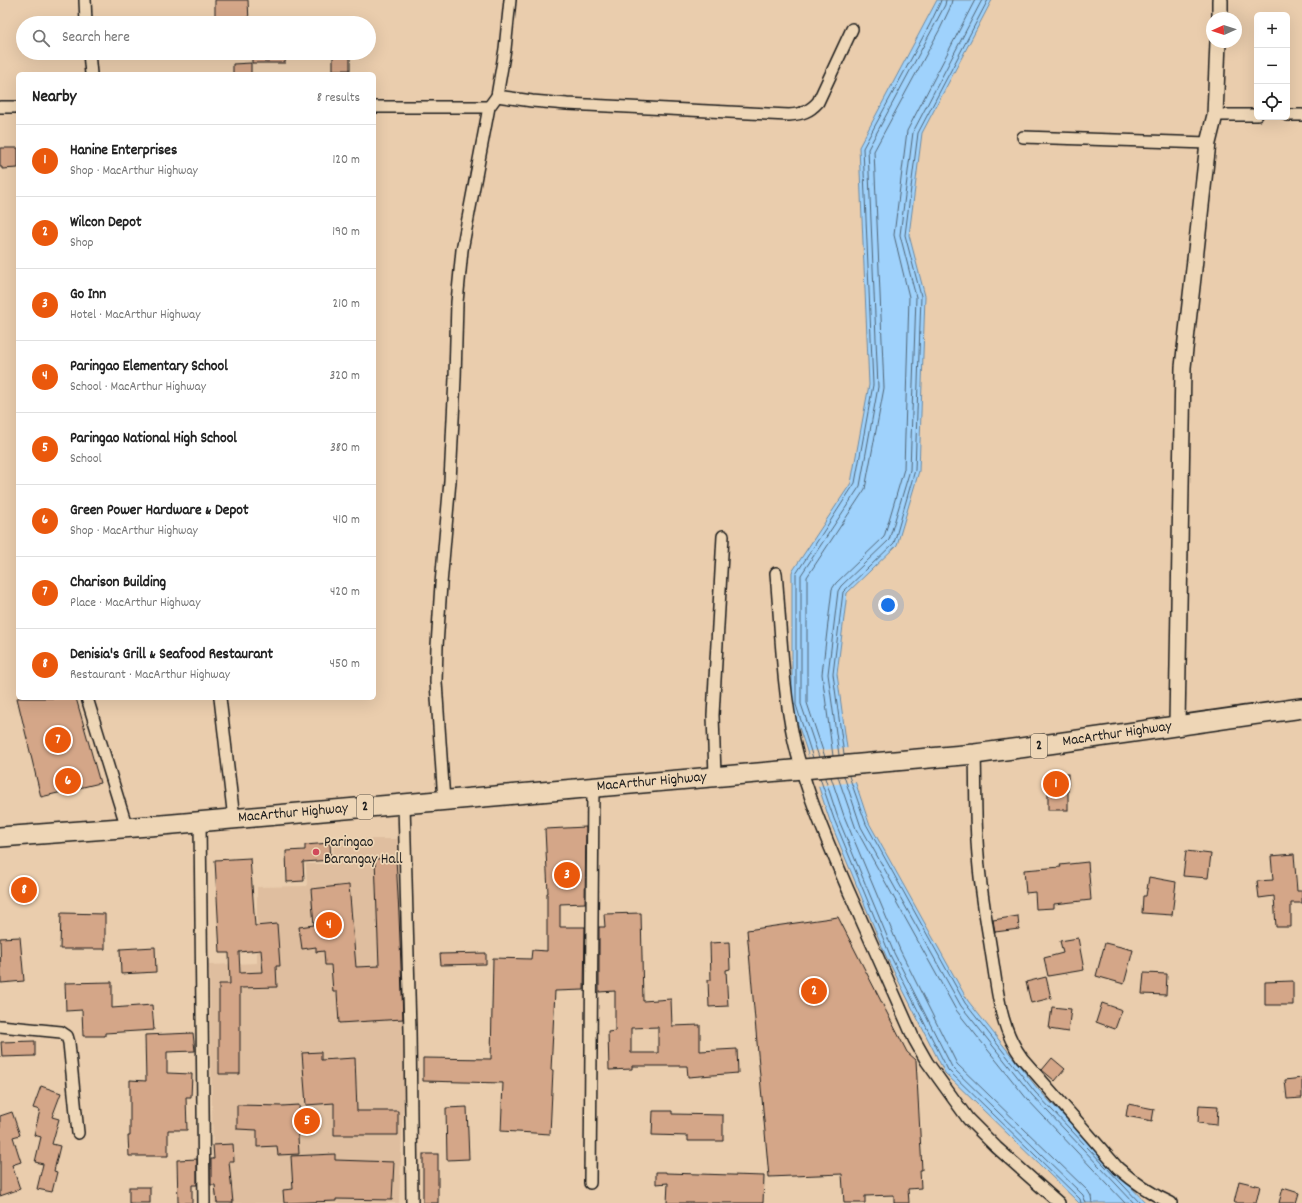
<!DOCTYPE html>
<html lang="en">
<head>
<meta charset="utf-8">
<style>
	body { margin:0; font-family:Dekko,sans-serif; background:#f6f6f6; color:#222 }
	.controls { position:absolute; right:12px; top:12px; display:grid; overflow:hidden; border-radius:6px; box-shadow:0 4px 16px #0002 }
	.controls button { width:36px; height:36px; display:grid; place-items:center; padding:0; border:0; border-bottom:1px solid #e0e0e0; background:#fff; color:#222; font:20px sans-serif }
	.compass { position:absolute; left:1206px; top:12px; width:36px; height:36px; border-radius:50%; background:#fff; box-shadow:0 4px 16px #0002; rotate:267deg }
	.you { position:absolute; left:888px; top:605px; width:14px; height:14px; margin:-10px; border:3px solid #fff; border-radius:50%; background:#1a73e8; box-shadow:0 0 0 6px #1a73e833 }
	.badge { display:grid; place-items:center; width:26px; height:26px; border-radius:50%; background:#ea580c; color:#fff; font-size:13px; font-weight:700 }
	.pin { position:absolute; translate:-50% -50%; border:2px solid #fff; box-shadow:0 1px 4px #0006 }
	.list { margin:0; padding:0; list-style:none }
	h2 { display:flex; justify-content:space-between; align-items:center; height:52px; margin:0; padding:0 16px; font-size:17px }
	h2 small { font-size:13px; font-weight:400; color:#767676 }
	.list li { display:grid; grid-template-columns:26px 1fr auto; gap:12px; align-items:center; box-sizing:border-box; height:72px; padding:0 16px; border-top:1px solid #e0e0e0 }
	.list b { display:block; font-size:15px; white-space:nowrap }
	.list p { margin:0; font-size:13px; white-space:nowrap; color:#767676 }
	.list em { font-size:13px; font-style:normal; color:#767676 }
	.icon { flex:none; width:22px; height:22px; fill:none; stroke:currentColor; stroke-width:2; stroke-linecap:round; stroke-linejoin:round }
	.map { position:relative; flex:none; width:1302px; height:1203px; overflow:hidden }
	.search { position:absolute; background:#fff; box-shadow:0 4px 16px #0002; left:16px; top:16px; width:360px; height:44px; display:flex; align-items:center; gap:10px; box-sizing:border-box; padding:0 14px; border-radius:22px; color:#767676; font-size:15px }
	.panel { position:absolute; background:#fff; box-shadow:0 4px 16px #0002; left:16px; top:72px; width:360px; height:628px; border-radius:6px }
	.map>svg:first-child { display:block }
	.built { fill:#dfbe9f }
	.water { fill:#9fd2fc; stroke:#6b89a2 }
	.pier { fill:#eacdad }
	.lines { fill:none; stroke-linecap:round; stroke-linejoin:round }
	.shore { stroke:#506576; stroke-width:1 }
	.building { fill:#d4a688; stroke:#1c1c1c; fill-rule:evenodd }
	.street-casing { stroke:#1c1c1c; stroke-width:14 }
	.secondary-casing { stroke:#1c1c1c; stroke-width:18 }
	.highway-casing { stroke:#1c1c1c; stroke-width:22 }
	.street { stroke:#eed6b6; stroke-width:11 }
	.secondary { stroke:#eed6b6; stroke-width:15 }
	.highway { stroke:#eed6b6; stroke-width:19 }
	.poi-dot { fill:#d1495b; stroke:#eed6b6; stroke-width:1.5 }
	.labels { text-anchor:middle; dominant-baseline:central; stroke-width:3.5; stroke-linejoin:round; paint-order:stroke }
	.shield { fill:#eed6b6; stroke:#5b544a; stroke-width:1 }
	.shield-label { font-size:14px; font-weight:bold; fill:#1c1c1c }
	.street-label { font-size:15px; fill:#1c1c1c; stroke:#eed6b6 }
	.poi-label { font-size:15px; fill:#1c1c1c; stroke:#eed6b6; text-anchor:start }
</style>
</head>
<body>
<div class="map">
<svg width="1302" height="1203" viewBox="0 0 1302 1203">
	<rect width="100%" height="100%" fill="#eacdad"/>
	<filter id="ink" filterUnits="userSpaceOnUse"><feTurbulence type="fractalNoise" baseFrequency=".025" numOctaves="2"/><feDisplacementMap in="SourceGraphic" scale="8" xChannelSelector="R" yChannelSelector="G"/><feConvolveMatrix kernelMatrix="1 2 1 2 8 2 1 2 1" color-interpolation-filters="sRGB"/></filter>
	<g filter="url(#ink)">
		<polygon class="built" points="333,839 398,839 406,1038 399,1203 214,1203 209,965 257,963 257,887 307,886 306,864 334,864"/>
		<polygon class="water" points="937,0 992,0 922,133 909,235 925,296 919,471 897,545 847,593 837,674 849,763 869,823 968,1001 1038,1089 1146,1203 1079,1203 945,1073 886,956 830,821 792,706 792,572 851,483 869,385 859,147"/>
		<polygon class="pier" points="849,748 851,763 857,782 816,786 809,763 808,751"/>
		<g class="lines">
			<g class="shore">
				<polyline points="839,755 828,674 838,591 841,586 889,540 910,470 916,297 900,235 913,132 982,0"/>
				<polyline points="844,755 833,674 843,592 894,543 915,470 921,296 905,235 918,133 988,0"/>
				<polyline points="833,756 822,674 832,589 836,583 884,537 904,469 909,297 894,235 907,131 975,0"/>
				<polyline points="819,757 801,704 801,575 860,486 878,387 868,149 934,26 945,5 946,0"/>
				<polyline points="825,757 807,703 807,577 865,489 884,388 874,151 940,29 950,8 952,0"/>
				<polyline points="813,758 796,705 796,574 855,483 873,385 863,148 930,24 940,3 941,0"/>
				<polyline points="844,776 861,827 961,1006 1032,1095 1134,1203"/>
				<polyline points="849,776 866,824 965,1003 1035,1092 1140,1203"/>
				<polyline points="831,777 844,816 900,950 957,1064 1088,1191 1091,1196 1092,1203"/>
				<polyline points="838,777 856,829 956,1010 1027,1099 1125,1203"/>
				<polyline points="820,778 834,819 890,955 948,1070 1080,1199 1081,1203"/>
				<polyline points="825,778 838,818 894,953 952,1067 1083,1195 1086,1203"/>
			</g>
		</g>
		<g class="building">
			<polygon points="215,0 248,0 249,23 215,23"/>
			<polygon points="252,53 286,53 285,63 252,63"/>
			<rect x="333" y="53" width="17" height="17"/>
			<polygon points="251,63 251,74 233,74 233,64"/>
			<polygon points="0,148 18,148 18,168 2,169 2,167 0,167"/>
			<polygon points="17,698 76,698 100,783 41,797"/>
			<rect x="1048" y="774" width="20" height="36"/>
			<polygon points="586,827 585,903 560,904 560,927 585,927 584,990 555,991 551,1070 553,1070 550,1134 501,1131 503,1083 423,1081 423,1058 491,1059 493,958 531,959 532,950 547,951 547,893 548,893 545,829"/>
			<polygon points="330,843 331,860 303,862 304,881 287,882 286,851 305,850 305,845"/>
			<polygon points="1186,851 1211,854 1208,878 1183,876"/>
			<polygon points="1294,854 1297,891 1302,891 1302,903 1291,903 1291,927 1276,927 1274,896 1259,898 1257,881 1273,880 1271,856"/>
			<path d="M250,858L255,926L277,924L280,966H276L277,987L240,988V1074H219V984H230L229,953H220L215,860ZM261,950L263,972L240,973L239,952Z"/>
			<polygon points="396,858 399,915 403,1019 339,1023 337,992 333,992 331,965 325,965 324,951 316,952 316,947 302,949 299,927 314,925 311,889 349,885 356,967 379,966 375,859"/>
			<polygon points="1088,862 1091,900 1054,904 1054,908 1036,909 1035,892 1026,893 1024,870 1061,867 1060,865"/>
			<polygon points="1149,877 1176,882 1172,915 1142,913 1143,896 1146,896"/>
			<polygon points="61,913 105,914 105,949 60,949"/>
			<path d="M641,913L643,1001L671,999L672,1026L700,1025V1051L737,1049L738,1073L688,1077L687,1066H632V1069L609,1070L608,1032L615,1031V991L599,992V927H605L604,914ZM658,1027V1053H631V1028Z"/>
			<polygon points="1018,916 1019,929 995,932 993,920"/>
			<polygon points="838,917 907,1052 916,1060 922,1170 920,1170 921,1188 908,1189 909,1203 894,1203 894,1195 865,1196 865,1203 844,1203 842,1174 769,1177 747,930"/>
			<polygon points="20,937 24,981 1,983 0,938"/>
			<polygon points="1078,938 1084,970 1048,976 1044,958 1063,953 1060,941"/>
			<polygon points="729,942 730,969 726,970 728,1006 709,1007 708,980 711,980 710,943"/>
			<polygon points="1105,943 1133,950 1124,984 1096,976"/>
			<polygon points="155,947 156,972 121,974 120,949"/>
			<polygon points="486,953 486,964 441,965 440,954"/>
			<polygon points="1144,973 1167,974 1166,995 1142,994"/>
			<polygon points="1046,977 1051,998 1031,1003 1026,982"/>
			<polygon points="1293,981 1293,1005 1265,1005 1265,982"/>
			<polygon points="112,982 112,1008 152,1005 154,1030 105,1033 105,1036 83,1036 82,1010 66,1011 65,983"/>
			<polygon points="1102,1003 1122,1010 1115,1029 1096,1022"/>
			<polygon points="1052,1007 1071,1009 1068,1032 1049,1029"/>
			<polygon points="193,1033 195,1051 167,1052 167,1073 192,1074 191,1097 186,1097 187,1130 168,1130 168,1156 129,1156 128,1136 130,1136 130,1080 146,1081 145,1035"/>
			<polygon points="35,1041 35,1056 2,1057 1,1042"/>
			<polygon points="321,1052 321,1060 355,1058 357,1111 398,1111 398,1135 334,1135 334,1103 306,1105 302,1053"/>
			<polygon points="1052,1058 1065,1069 1055,1081 1042,1070"/>
			<polygon points="1302,1078 1302,1098 1287,1099 1285,1080"/>
			<polygon points="41,1086 61,1093 52,1117 59,1119 52,1144 60,1146 54,1171 57,1172 52,1192 37,1189 43,1164 35,1162 41,1137 34,1135 40,1110 33,1108"/>
			<polygon points="1128,1104 1154,1109 1152,1121 1126,1116"/>
			<polygon points="237,1105 282,1106 299,1105 300,1120 297,1120 299,1154 278,1155 277,1146 257,1147 257,1130 237,1129"/>
			<polygon points="1199,1105 1218,1106 1217,1125 1198,1123"/>
			<polygon points="467,1107 469,1159 447,1160 446,1108"/>
			<polygon points="653,1111 672,1111 672,1114 723,1115 723,1141 688,1141 688,1136 652,1135"/>
			<polygon points="12,1112 20,1135 13,1137 21,1162 12,1165 20,1189 0,1196 0,1116"/>
			<polygon points="233,1144 234,1161 229,1161 233,1203 217,1203 215,1185 211,1185 211,1159 214,1159 213,1145"/>
			<polygon points="335,1154 335,1160 394,1162 392,1200 336,1199 336,1201 284,1203 283,1190 293,1189 291,1156"/>
			<rect x="423" y="1154" width="15" height="49"/>
			<polygon points="197,1159 197,1185 192,1185 192,1203 178,1203 177,1160"/>
			<polygon points="656,1172 666,1172 666,1173 764,1176 763,1203 667,1203 668,1183 656,1184"/>
			<polygon points="1239,1181 1260,1186 1256,1203 1234,1203"/>
			<rect x="129" y="1187" width="21" height="16"/>
			<polygon points="1283,1188 1299,1193 1296,1203 1279,1203"/>
		</g>
		<g class="lines">
			<g class="street-casing">
				<g id="street">
					<polyline points="85,0 86,23"/>
					<polyline points="89,53 91,74"/>
					<path d="M497,96L532,101L567,104L789,115C802,114 809,112 818,102L852,29"/>
					<polyline points="0,107 18,107"/>
					<polyline points="374,107 489,107"/>
					<polyline points="1215,115 1257,115"/>
					<polyline points="1287,115 1302,115"/>
					<polyline points="1023,137 1208,143"/>
					<path d="M776,573C781,629 782,686 794,741C806,793 828,843 849,892C871,941 892,990 914,1039L927,1062L968,1119L996,1147L1059,1203"/>
					<polyline points="87,698 127,828"/>
					<polyline points="220,698 234,819"/>
					<path d="M975,754C976,787 975,821 978,855C980,889 987,923 992,957C998,993 1000,1028 1022,1058L1118,1168C1135,1183 1151,1194 1171,1203"/>
					<polyline points="715,776 713,715 723,536"/>
					<polyline points="444,801 436,682 437,646 441,584 450,481 455,378 457,302 462,250 489,107 497,96 505,49 510,0"/>
					<polyline points="404,804 410,1031 412,1203"/>
					<polyline points="200,822 204,1203"/>
					<polyline points="0,1026 61,1032 67,1036 69,1043 78,1133"/>
					<polyline points="590,1183 593,787"/>
				</g>
			</g>
			<g class="secondary-casing">
				<g id="secondary">
					<polyline points="1220,18 1220,0"/>
					<polyline points="1177,725 1183,367 1208,143 1215,115 1218,42"/>
				</g>
			</g>
			<g class="highway-casing">
				<g id="highway">
					<path id="s1" d="M0,837L162,825L975,754C1084,740 1193,723 1302,708"/>
				</g>
			</g>
			<use href="#street" class="street"/>
			<use href="#secondary" class="secondary"/>
			<use href="#highway" class="highway"/>
		</g>
	</g>
	<circle class="poi-dot" cx="316" cy="852" r="4"/>
	<g class="labels">
		<g class="shield">
			<rect x="1031" y="734" width="16" height="24" rx="3"/>
			<rect x="357" y="795" width="16" height="24" rx="3"/>
		</g>
		<g class="shield-label">
			<text x="1039" y="746">2</text>
			<text x="365" y="807">2</text>
		</g>
		<g class="street-label">
			<text stroke="none"><textPath href="#s1" startOffset="1122">MacArthur Highway</textPath></text>
			<text stroke="none"><textPath href="#s1" startOffset="654">MacArthur Highway</textPath></text>
			<text stroke="none"><textPath href="#s1" startOffset="294">MacArthur Highway</textPath></text>
		</g>
		<g class="poi-label">
			<text x="324" y="843">Paringao<tspan x="324" dy="17">Barangay Hall</tspan></text>
		</g>
	</g>
</svg>
<div class="controls">
<button>+</button>
<button>−</button>
<button><svg class="icon" aria-label="locate" viewBox="0 0 24 24"><circle cx="12" cy="12" r="6"/><path d="M12 2v4M12 18v4M2 12h4M18 12h4"/></svg></button>
</div>
<svg class="compass" viewBox="-18 -18 36 36"><path d="M0-13l5 13h-10z" fill="#e53935"/><path d="M0 13l5-13h-10z" fill="#767676"/></svg>
<div class="you"></div>
<div class="pin badge" style="left:1056px;top:784px">1</div>
<div class="pin badge" style="left:814px;top:991px">2</div>
<div class="pin badge" style="left:567px;top:875px">3</div>
<div class="pin badge" style="left:329px;top:925px">4</div>
<div class="pin badge" style="left:307px;top:1121px">5</div>
<div class="pin badge" style="left:68px;top:781px">6</div>
<div class="pin badge" style="left:58px;top:740px">7</div>
<div class="pin badge" style="left:24px;top:890px">8</div>
<div class="search"><svg class="icon" aria-label="search" viewBox="0 0 24 24"><circle cx="10" cy="10" r="6"/><path d="M15 15l6 6"/></svg>Search here</div>
<section class="panel">
<h2>Nearby<small>8 results</small></h2>
<ul class="list">
<li><span class="badge">1</span><div><b>Hanine Enterprises</b><p>Shop · MacArthur Highway</p></div><em>120 m</em></li>
<li><span class="badge">2</span><div><b>Wilcon Depot</b><p>Shop</p></div><em>190 m</em></li>
<li><span class="badge">3</span><div><b>Go Inn</b><p>Hotel · MacArthur Highway</p></div><em>210 m</em></li>
<li><span class="badge">4</span><div><b>Paringao Elementary School</b><p>School · MacArthur Highway</p></div><em>320 m</em></li>
<li><span class="badge">5</span><div><b>Paringao National High School</b><p>School</p></div><em>380 m</em></li>
<li><span class="badge">6</span><div><b>Green Power Hardware &amp; Depot</b><p>Shop · MacArthur Highway</p></div><em>410 m</em></li>
<li><span class="badge">7</span><div><b>Charison Building</b><p>Place · MacArthur Highway</p></div><em>420 m</em></li>
<li><span class="badge">8</span><div><b>Denisia's Grill &amp; Seafood Restaurant</b><p>Restaurant · MacArthur Highway</p></div><em>450 m</em></li>
</ul>
</section>
</div>
</body>
</html>
